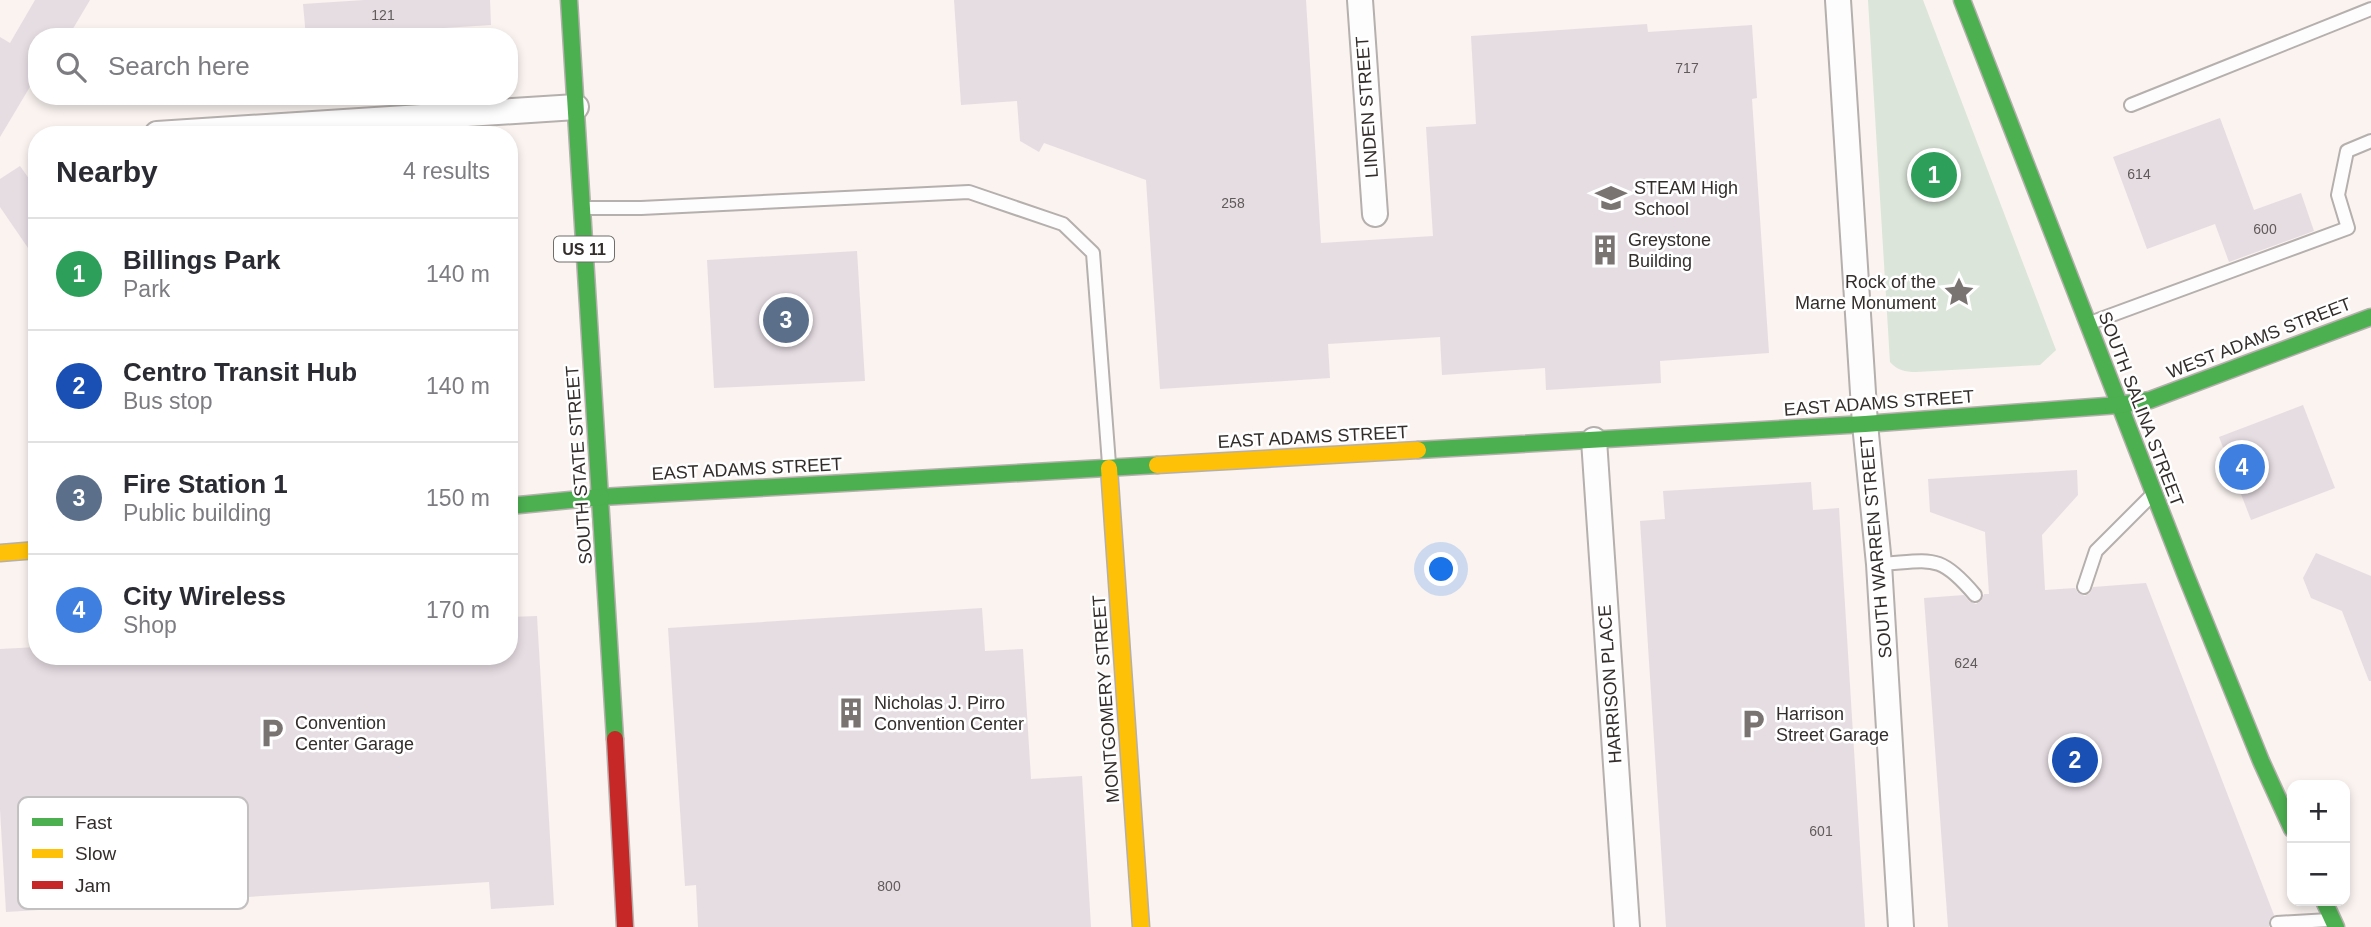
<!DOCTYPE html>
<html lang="en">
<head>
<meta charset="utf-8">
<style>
	body { margin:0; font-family:Arial,sans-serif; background:#f2f2f3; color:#2b2b33 }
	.controls { position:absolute; right:21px; bottom:21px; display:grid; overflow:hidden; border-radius:14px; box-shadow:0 4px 10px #0003 }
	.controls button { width:63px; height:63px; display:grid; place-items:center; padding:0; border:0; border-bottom:2px solid #e1e1e2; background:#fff; color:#2b2b33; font:35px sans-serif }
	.you { position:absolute; left:1442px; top:570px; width:24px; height:24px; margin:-18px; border:5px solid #fff; border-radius:50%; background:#1a73e8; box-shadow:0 0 0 10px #1a73e833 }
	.badge { display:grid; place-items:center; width:46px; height:46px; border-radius:50%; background:#1a73e8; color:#fff; font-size:23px; font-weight:700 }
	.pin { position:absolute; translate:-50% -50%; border:4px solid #fff; box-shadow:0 2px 7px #0006 }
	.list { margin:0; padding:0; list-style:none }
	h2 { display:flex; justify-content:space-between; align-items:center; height:91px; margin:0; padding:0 28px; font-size:30px }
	h2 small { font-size:23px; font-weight:400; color:#7c7c81 }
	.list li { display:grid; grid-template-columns:46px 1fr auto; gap:21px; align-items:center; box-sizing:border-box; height:112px; padding:0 28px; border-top:2px solid #e1e1e2 }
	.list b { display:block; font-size:26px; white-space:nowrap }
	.list p { margin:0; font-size:23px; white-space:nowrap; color:#7c7c81 }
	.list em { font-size:23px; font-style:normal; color:#7c7c81 }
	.icon { flex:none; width:38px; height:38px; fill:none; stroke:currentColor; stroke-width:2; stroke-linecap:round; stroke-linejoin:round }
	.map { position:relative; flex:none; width:2371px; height:927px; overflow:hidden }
	.search { position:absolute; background:#fff; box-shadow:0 4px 10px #0003; left:28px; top:28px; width:490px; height:77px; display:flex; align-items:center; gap:18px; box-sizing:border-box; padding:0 24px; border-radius:28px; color:#7c7c81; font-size:26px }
	.panel { position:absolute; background:#fff; box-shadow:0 4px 10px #0003; left:28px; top:126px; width:490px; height:539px; border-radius:28px }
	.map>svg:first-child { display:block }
	.park { fill:#dbe5d9 }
	.building { fill:#e6dde3 }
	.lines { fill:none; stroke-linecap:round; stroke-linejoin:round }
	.lane-casing { stroke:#b5afad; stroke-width:16 }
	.street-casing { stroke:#b5afad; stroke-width:28 }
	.fast-casing { stroke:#b5afad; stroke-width:19 }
	.slow-casing { stroke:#b5afad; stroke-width:19 }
	.jam-casing { stroke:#b5afad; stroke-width:19 }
	.lane { stroke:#fefdfd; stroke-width:12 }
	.street { stroke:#fefdfd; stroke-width:24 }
	.fast { stroke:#4caf50; stroke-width:16 }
	.slow { stroke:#ffc107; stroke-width:16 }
	.jam { stroke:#c62828; stroke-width:16 }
	.labels { text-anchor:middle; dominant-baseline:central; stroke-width:5; stroke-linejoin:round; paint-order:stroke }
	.number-label { font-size:14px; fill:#605a5a }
	.shield { fill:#fff; stroke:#706d6b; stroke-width:2 }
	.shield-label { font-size:16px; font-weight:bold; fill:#332e2c }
	.street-label { font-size:18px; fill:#332e2c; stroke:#fff }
	.poi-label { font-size:18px; fill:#332e2c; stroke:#fff; text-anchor:start }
	.key { fill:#fff; stroke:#c2c0c0; stroke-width:2 }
	.key-label { font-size:19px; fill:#332e2c }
</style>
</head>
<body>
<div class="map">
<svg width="2371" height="927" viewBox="0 0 2371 927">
	<rect width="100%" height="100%" fill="#faf3f0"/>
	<path class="park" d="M1868,0H1923L2056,350L2040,365L1916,372C1905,372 1897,370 1890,362Z"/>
	<g class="building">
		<polygon points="35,0 90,0 68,37 37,37 37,75 0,137 0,37 10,43"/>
		<polygon points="364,0 490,0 491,25 429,29 430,37 306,37 303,4"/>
		<polygon points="954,0 1306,0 1321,243 1433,236 1426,127 1476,124 1471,36 1647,24 1648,32 1752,25 1757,98 1752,99 1769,353 1660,361 1661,383 1546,390 1545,368 1442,375 1440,337 1328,344 1330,378 1160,389 1146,180 1044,143 1039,152 1020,141 1017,101 961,105"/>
		<polygon points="2220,118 2254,210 2301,193 2314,231 2229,262 2215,224 2147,249 2113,157"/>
		<polygon points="20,166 37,190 37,261 0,207 0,179"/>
		<polygon points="857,251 865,381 714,388 707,260"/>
		<polygon points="2303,405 2335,488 2251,520 2219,437"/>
		<polygon points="2077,470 2078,495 2042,535 2045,590 2075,588 2078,593 2085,596 2090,593 2093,587 2146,583 2274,915 2269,920 2269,927 1948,927 1924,598 1964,595 1969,601 1976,604 1981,601 1984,594 1989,594 1985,532 1930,512 1928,479"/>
		<polygon points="1811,482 1813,510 1839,508 1865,927 1666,927 1640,521 1665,519 1663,491"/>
		<polygon points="2316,553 2371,576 2371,681 2369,681 2342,611 2311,598 2303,578"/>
		<polygon points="982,608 985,651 1023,649 1031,779 1082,776 1091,927 698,927 696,885 685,886 668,628"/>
		<polygon points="537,616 554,905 491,909 489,882 6,912 0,810 0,649 37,647 37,656 509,656 509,617"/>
	</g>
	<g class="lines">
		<g class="lane-casing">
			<g id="lane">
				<polyline points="2131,105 2371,9"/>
				<polyline points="585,208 641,208 969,192 1063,224 1093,253 1109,464"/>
				<polyline points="2090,323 2348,228 2338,195 2347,151 2371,141"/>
				<path d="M1879,564C1931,561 1939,552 1975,595"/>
				<polyline points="2084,587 2096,551 2151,496"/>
				<polyline points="2277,923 2329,920"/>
			</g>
		</g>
		<g class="street-casing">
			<g id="street">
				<polyline points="1360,0 1375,214"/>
				<polyline points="1838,0 1865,424 1879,564 1901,927"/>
				<polyline points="157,134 576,107"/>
				<polyline points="1594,440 1627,927"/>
			</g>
		</g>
		<g class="fast-casing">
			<g id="fast">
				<polyline points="569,0 615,739"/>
				<polyline points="1962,0 2185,573 2261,761 2292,829"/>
				<polyline points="1418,450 1865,424 2119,405 2150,400 2371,317"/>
				<polyline points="601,497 1157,465"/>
				<polyline points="509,506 601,497"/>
				<polyline points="2324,901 2336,927"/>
			</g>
		</g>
		<g class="slow-casing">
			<g id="slow">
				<polyline points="1157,465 1418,450"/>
				<polyline points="1109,468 1141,927"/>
				<polyline points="0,553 37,550"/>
			</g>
		</g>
		<g class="jam-casing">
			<polyline id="jam" points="615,739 625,927"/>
		</g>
		<use href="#lane" class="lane"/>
		<use href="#street" class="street"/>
		<use href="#fast" class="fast"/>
		<use href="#slow" class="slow"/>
		<use href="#jam" class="jam"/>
	</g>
	<defs>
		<g id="school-bare" transform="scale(2.415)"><path d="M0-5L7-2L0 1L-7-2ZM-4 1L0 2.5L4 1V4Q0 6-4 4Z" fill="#797371" stroke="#fff" stroke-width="2.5" paint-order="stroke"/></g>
		<g id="building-bare" transform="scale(2.415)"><path d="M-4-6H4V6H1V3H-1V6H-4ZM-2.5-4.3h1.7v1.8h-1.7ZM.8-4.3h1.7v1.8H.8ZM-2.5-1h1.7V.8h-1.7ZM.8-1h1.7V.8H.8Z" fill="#797371" stroke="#fff" stroke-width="2.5" paint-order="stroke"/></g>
		<g id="sight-bare" transform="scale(2.415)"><path d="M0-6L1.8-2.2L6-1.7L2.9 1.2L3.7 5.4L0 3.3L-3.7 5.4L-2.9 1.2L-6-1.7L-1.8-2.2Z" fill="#797371" stroke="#fff" stroke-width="2.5" paint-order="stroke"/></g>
		<g id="parking-bare" transform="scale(2.415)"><path d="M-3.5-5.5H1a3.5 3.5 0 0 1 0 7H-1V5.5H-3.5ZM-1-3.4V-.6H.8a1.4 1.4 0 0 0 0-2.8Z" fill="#797371" stroke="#fff" stroke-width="2.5" paint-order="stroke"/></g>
	</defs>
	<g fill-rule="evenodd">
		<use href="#school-bare" x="1611" y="198"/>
		<use href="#building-bare" x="1605" y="250"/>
		<use href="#sight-bare" x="1959" y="292"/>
		<use href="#building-bare" x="851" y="713"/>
		<use href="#parking-bare" x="1753" y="724"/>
		<use href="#parking-bare" x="272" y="733"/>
	</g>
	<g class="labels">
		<g class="number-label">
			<text x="383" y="15">121</text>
			<text x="1687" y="68">717</text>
			<text x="2139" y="174">614</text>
			<text x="1233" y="203">258</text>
			<text x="2265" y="229">600</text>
			<text x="1966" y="663">624</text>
			<text x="1821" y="831">601</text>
			<text x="889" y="886">800</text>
		</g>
		<rect class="shield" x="554" y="236.5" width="60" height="25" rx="5"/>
		<g class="shield-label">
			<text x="584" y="249">US 11</text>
		</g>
		<g class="street-label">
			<text transform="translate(1367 107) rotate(-94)">LINDEN STREET</text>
			<text transform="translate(2259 338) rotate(-21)">WEST ADAMS STREET</text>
			<text transform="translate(1879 403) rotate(-4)">EAST ADAMS STREET</text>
			<text transform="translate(2141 409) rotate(69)">SOUTH SALINA STREET</text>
			<text transform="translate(1313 437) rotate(-3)">EAST ADAMS STREET</text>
			<text transform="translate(579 465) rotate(-94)">SOUTH STATE STREET</text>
			<text transform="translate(747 469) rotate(-3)">EAST ADAMS STREET</text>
			<text transform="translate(1876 547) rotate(-95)">SOUTH WARREN STREET</text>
			<text transform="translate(1610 684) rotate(-94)">HARRISON PLACE</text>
			<text transform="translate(1106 699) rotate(-94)">MONTGOMERY STREET</text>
		</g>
		<g class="poi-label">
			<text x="1634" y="188">STEAM High<tspan x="1634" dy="21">School</tspan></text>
			<text x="1628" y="240">Greystone<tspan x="1628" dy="21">Building</tspan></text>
			<text x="1936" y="282" text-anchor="end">Rock of the<tspan x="1936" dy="21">Marne Monument</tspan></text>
			<text x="874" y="703">Nicholas J. Pirro<tspan x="874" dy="21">Convention Center</tspan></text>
			<text x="1776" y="714">Harrison<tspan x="1776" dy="21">Street Garage</tspan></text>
			<text x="295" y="723">Convention<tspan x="295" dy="21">Center Garage</tspan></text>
		</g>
	</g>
	<rect x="18" y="797" width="230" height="112" rx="10" class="key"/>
	<rect x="32" y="818" width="31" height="8" fill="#4caf50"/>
	<rect x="32" y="849" width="31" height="9" fill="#ffc107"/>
	<rect x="32" y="881" width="31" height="8" fill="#c62828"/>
	<g class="key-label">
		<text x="75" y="829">Fast</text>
		<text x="75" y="860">Slow</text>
		<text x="75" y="892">Jam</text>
	</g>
</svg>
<div class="controls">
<button>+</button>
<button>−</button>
</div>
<div class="you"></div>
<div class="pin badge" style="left:1934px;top:175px;background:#2e9e5b">1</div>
<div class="pin badge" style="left:2075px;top:760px;background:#1a4fb4">2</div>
<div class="pin badge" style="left:786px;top:320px;background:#5c6f8a">3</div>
<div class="pin badge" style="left:2242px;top:467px;background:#3f7fe0">4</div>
<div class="search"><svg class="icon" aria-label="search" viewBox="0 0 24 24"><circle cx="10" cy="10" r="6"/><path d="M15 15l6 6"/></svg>Search here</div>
<section class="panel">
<h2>Nearby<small>4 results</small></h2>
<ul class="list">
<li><span class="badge" style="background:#2e9e5b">1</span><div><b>Billings Park</b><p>Park</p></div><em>140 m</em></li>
<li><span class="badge" style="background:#1a4fb4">2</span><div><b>Centro Transit Hub</b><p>Bus stop</p></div><em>140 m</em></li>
<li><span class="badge" style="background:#5c6f8a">3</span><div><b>Fire Station 1</b><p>Public building</p></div><em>150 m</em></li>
<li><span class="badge" style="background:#3f7fe0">4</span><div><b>City Wireless</b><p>Shop</p></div><em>170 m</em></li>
</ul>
</section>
</div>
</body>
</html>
